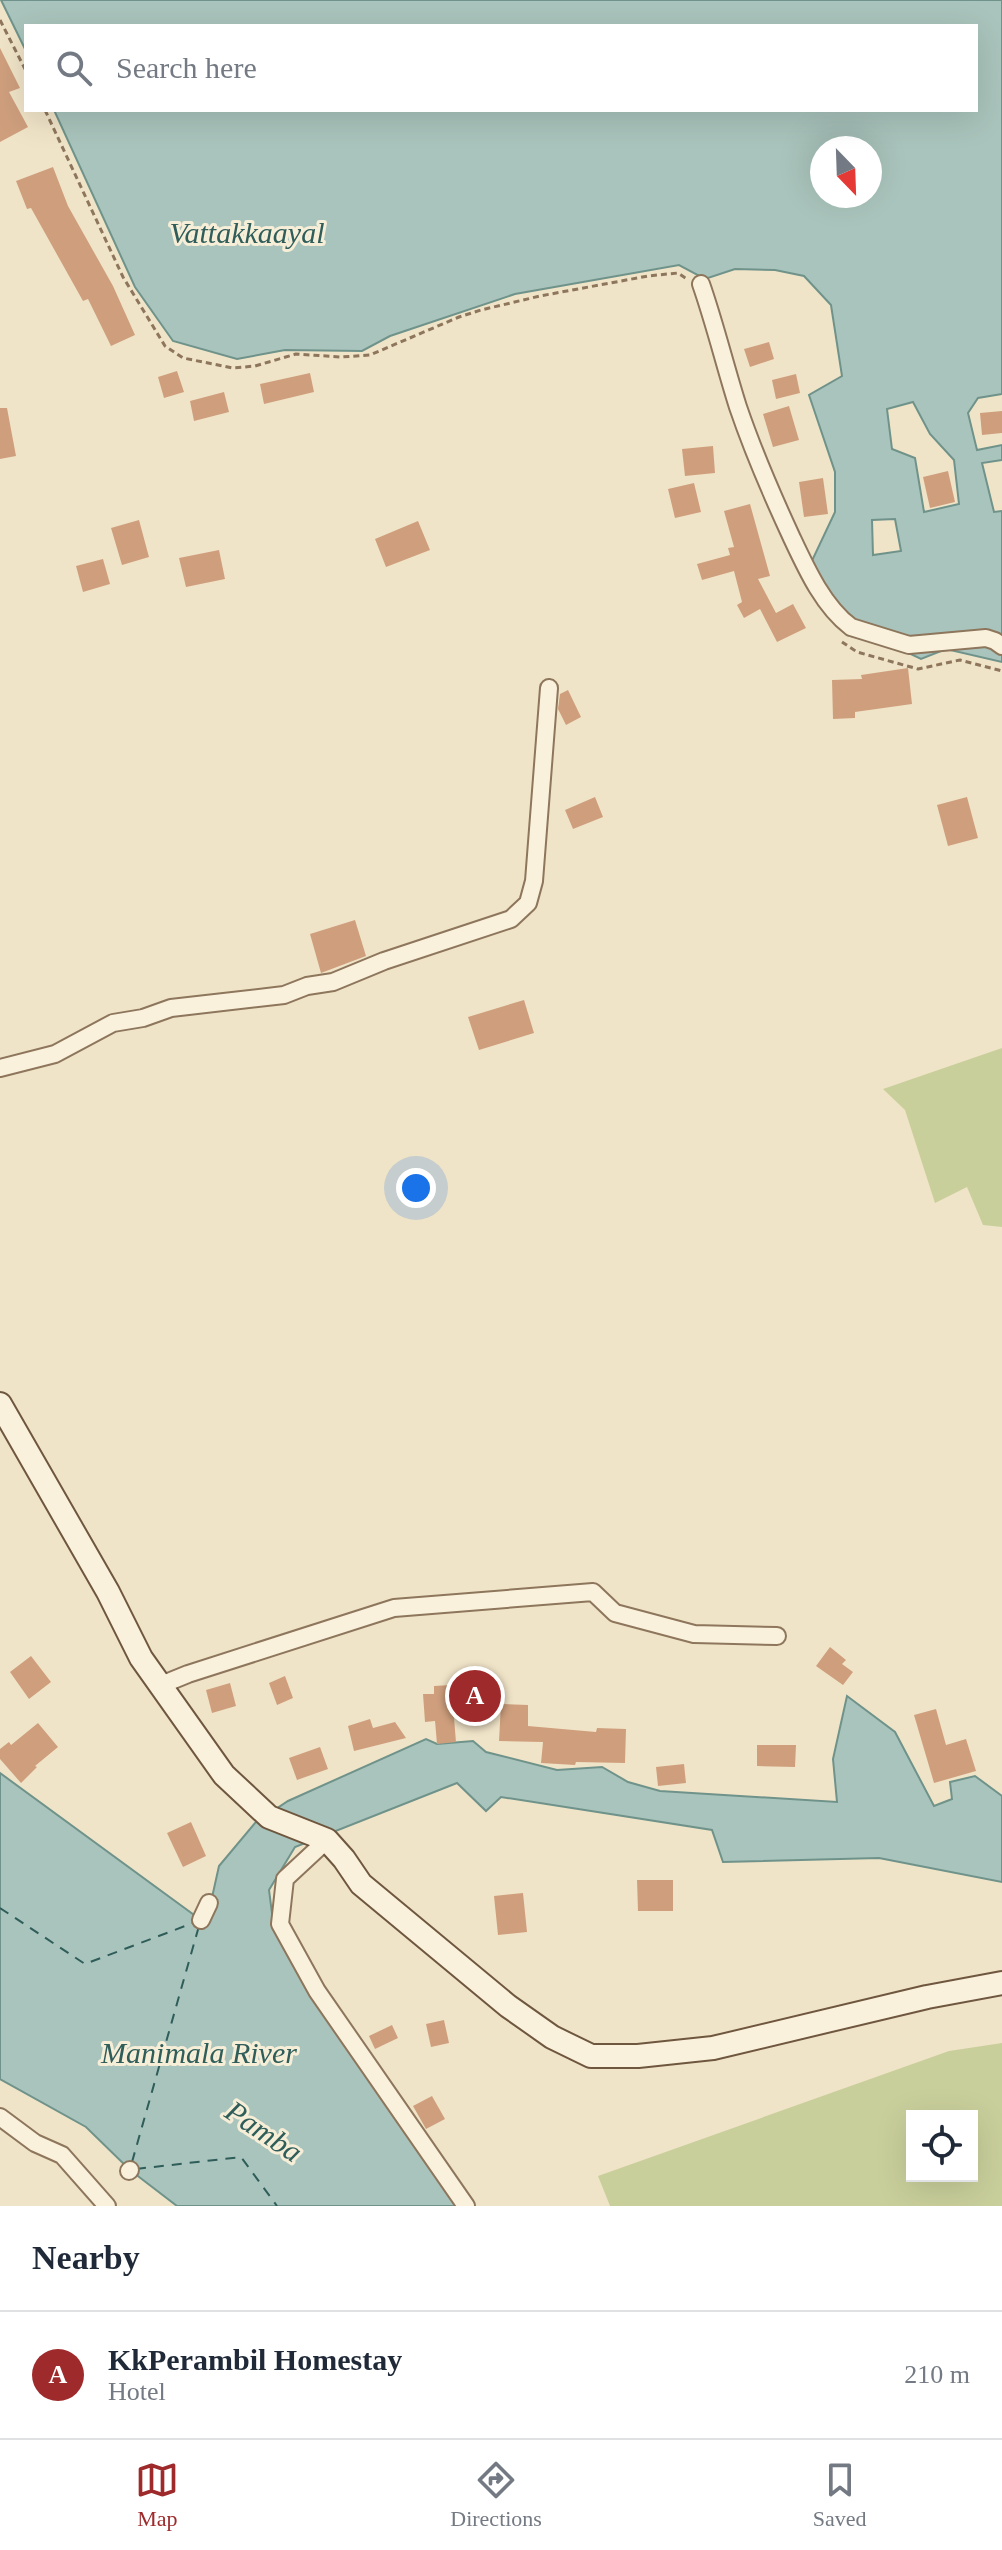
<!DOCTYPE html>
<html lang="en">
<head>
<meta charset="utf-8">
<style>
	body { margin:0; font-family:Georgia,serif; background:#f2f2f3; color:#1f2937 }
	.controls { position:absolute; right:24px; bottom:24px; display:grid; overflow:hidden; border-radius:0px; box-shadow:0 8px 32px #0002 }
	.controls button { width:72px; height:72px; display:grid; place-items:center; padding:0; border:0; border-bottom:2px solid #e0e1e3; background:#fff; color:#1f2937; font:40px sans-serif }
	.compass { position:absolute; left:810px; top:136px; width:72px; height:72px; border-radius:50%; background:#fff; box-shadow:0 8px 32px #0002; rotate:157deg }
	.you { position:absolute; left:416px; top:1188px; width:28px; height:28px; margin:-20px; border:6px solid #fff; border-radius:50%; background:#1a73e8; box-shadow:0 0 0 12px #1a73e833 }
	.badge { display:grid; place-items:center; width:52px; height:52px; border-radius:50%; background:#9e2a2b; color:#fff; font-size:26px; font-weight:700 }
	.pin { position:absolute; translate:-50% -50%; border:4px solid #fff; box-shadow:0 2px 8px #0006 }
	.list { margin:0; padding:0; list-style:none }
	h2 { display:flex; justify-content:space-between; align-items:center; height:104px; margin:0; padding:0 32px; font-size:34px }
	h2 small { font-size:26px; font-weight:400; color:#747a83 }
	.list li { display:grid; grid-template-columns:52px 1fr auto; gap:24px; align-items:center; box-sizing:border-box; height:128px; padding:0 32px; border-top:2px solid #e0e1e3 }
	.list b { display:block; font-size:30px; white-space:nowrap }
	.list p { margin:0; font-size:26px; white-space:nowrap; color:#747a83 }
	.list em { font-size:26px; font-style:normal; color:#747a83 }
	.icon { flex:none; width:44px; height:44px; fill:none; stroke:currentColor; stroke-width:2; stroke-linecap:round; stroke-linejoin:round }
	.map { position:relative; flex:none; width:1002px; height:2206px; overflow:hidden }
	.search { position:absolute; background:#fff; box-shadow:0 8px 32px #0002; left:24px; right:24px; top:24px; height:88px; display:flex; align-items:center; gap:20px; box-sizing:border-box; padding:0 28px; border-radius:0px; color:#747a83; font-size:30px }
	.sheet { height:232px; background:#fff }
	nav { display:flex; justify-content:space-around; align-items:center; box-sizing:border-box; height:112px; border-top:2px solid #e0e1e3; background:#fff; font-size:22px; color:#747a83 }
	nav a { display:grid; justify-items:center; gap:4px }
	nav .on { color:#9e2a2b }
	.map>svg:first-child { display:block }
	.green { fill:#c9cf9b; fill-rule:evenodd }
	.water { fill:#a9c4bc; stroke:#6f938a; stroke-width:2; fill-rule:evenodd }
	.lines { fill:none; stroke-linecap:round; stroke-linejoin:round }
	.ferry { stroke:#2f5d5a; stroke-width:2; stroke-dasharray:10 8; stroke-linecap:butt }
	.building { fill:#cf9f7d }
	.street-casing { stroke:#8d765c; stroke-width:20 }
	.secondary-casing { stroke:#6f573f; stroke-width:26 }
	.path { stroke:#8d765c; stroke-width:3; stroke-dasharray:6 4; stroke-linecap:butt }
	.street { stroke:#faf1dc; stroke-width:16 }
	.secondary { stroke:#faf1dc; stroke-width:22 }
	.labels { text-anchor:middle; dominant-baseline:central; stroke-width:6; stroke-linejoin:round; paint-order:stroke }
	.water-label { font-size:30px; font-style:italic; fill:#2f5d5a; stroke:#f7eed8 }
</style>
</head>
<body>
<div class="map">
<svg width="1002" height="2206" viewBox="0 0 1002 2206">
	<rect width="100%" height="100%" fill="#f0e4c8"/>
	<g class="green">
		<polygon points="1002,1048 1002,1227 983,1225 967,1187 935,1203 905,1110 883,1089"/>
		<path d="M1002,2043V2206H610L598,2176L949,2051ZM912,2116H972V2176H912Z"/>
	</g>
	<g class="water">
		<path d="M1,0H1002V394L978,398L968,413L977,450L1002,445V460L982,463L994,512L1002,511V662L946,649L921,659L896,647L847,635L826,609L809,567L835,512V472L809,395L842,376L831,305L804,276L775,270L735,269L705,279L679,265L515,294L390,336L362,351L285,350L237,359L173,341L135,287L54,110H976V26H26V51ZM822,148H870V196H822ZM913,402L930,434L954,460L959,504L924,512L915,458L892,449L887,409ZM895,519L901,551L873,555L872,520Z"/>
		<polygon points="847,1696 895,1732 934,1806 952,1799 950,1782 975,1776 1002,1796 1002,1882 879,1858 723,1862 712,1830 501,1797 486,1811 457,1783 295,1847 269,1890 274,1929 458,2206 177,2206 130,2170 86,2127 0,2079 0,1773 201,1920 207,1920 219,1866 255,1823 288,1801 426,1739 437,1744 473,1741 486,1752 557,1770 602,1767 628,1782 660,1791 837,1802 833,1759"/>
	</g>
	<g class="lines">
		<g class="ferry">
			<polyline points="0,1908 85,1964 193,1923"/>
			<polyline points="132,2162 199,1926"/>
			<polyline points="136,2169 241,2157 277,2206"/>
		</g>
	</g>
	<g class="building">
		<polygon points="0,48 20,88 9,92 28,127 0,142"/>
		<polygon points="53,167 68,206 113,286 135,335 111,346 88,299 83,301 31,208 27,209 16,181"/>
		<polygon points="769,342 774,359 750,367 744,349"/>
		<polygon points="177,371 184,392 164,398 158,377"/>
		<polygon points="310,373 314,392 264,404 260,384"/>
		<polygon points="796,374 800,393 776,399 772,380"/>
		<polygon points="224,392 229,412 194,421 190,401"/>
		<polygon points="789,406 799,440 773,447 763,414"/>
		<polygon points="0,408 7,408 16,456 0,459"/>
		<polygon points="1002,411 1002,433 982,435 980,413"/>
		<polygon points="713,446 715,473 685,476 682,449"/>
		<polygon points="948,471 955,502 930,508 923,477"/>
		<polygon points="823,478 828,514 804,517 799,482"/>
		<polygon points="694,483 701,512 675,518 668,489"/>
		<polygon points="750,504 770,576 758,579 776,613 793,604 806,628 777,642 760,609 744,618 737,605 742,602 734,571 702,580 697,564 730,555 728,548 734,547 724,511"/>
		<polygon points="139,520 149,557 122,565 111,528"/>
		<polygon points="418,521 430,550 386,567 375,539"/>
		<polygon points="219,550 225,579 186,587 179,558"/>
		<polygon points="103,559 110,584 83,592 76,566"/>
		<polygon points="908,668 912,704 855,712 855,718 833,719 832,680 862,679 861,675"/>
		<polygon points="568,690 581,717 566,725 558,709 560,694"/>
		<polygon points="595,797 603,817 573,829 565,810"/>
		<polygon points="967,797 978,838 948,846 937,805"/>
		<polygon points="355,920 366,956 321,973 310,934"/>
		<polygon points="524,1000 534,1033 479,1050 468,1017"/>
		<polygon points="830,1647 846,1660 842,1664 853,1672 843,1685 816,1666"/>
		<polygon points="31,1656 51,1682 29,1699 10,1672"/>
		<polygon points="285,1676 293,1698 277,1705 269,1683"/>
		<polygon points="230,1683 236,1706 212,1713 206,1690"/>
		<polygon points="451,1685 452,1689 492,1692 491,1710 453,1706 456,1742 437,1744 435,1721 425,1722 423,1694 434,1694 434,1686"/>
		<polygon points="501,1704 528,1705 528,1726 596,1732 597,1728 626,1729 625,1763 576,1762 575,1765 541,1763 543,1742 499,1741"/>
		<polygon points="936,1709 946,1745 966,1739 976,1771 934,1783 914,1715"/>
		<polygon points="370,1719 373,1728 395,1722 406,1738 354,1751 348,1726"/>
		<polygon points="38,1723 58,1747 35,1766 37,1767 21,1783 0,1759 0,1749 9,1742 11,1745"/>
		<polygon points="757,1745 796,1745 795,1767 757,1766"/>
		<polygon points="320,1747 328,1769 297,1780 289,1758"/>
		<polygon points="684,1764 686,1783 658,1786 656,1767"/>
		<polygon points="191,1822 206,1856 183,1867 167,1833"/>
		<polygon points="637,1880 673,1880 673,1911 638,1911"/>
		<polygon points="523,1893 527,1932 498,1935 494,1896"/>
		<polygon points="444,2020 449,2043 431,2047 426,2024"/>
		<polygon points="392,2025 398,2038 375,2049 369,2036"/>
		<polygon points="432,2096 445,2119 426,2129 413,2106"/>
	</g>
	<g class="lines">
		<g class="street-casing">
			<g id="street">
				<path d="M701,284C715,324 725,366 738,407C753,451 772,495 791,536C806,568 823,606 851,627L909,645L986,638L995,641L1002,646"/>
				<polyline points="0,1068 55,1054 113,1023 143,1018 171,1008 284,995 307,986 333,982 384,961 511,919 528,903 534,881 549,688"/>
				<polyline points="161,1685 188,1674 394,1608 593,1592 615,1613 694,1634 777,1636"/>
				<polyline points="327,1840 285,1879 280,1924 317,1991 466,2206"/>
				<polyline points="201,1920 209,1903"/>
				<polyline points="0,2117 35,2143 62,2155 107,2206"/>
				<polyline points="129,2171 130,2170"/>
			</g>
		</g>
		<g class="secondary-casing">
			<polyline id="secondary" points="0,1404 108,1592 141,1658 224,1775 269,1817 327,1840 344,1859 361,1884 508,2006 552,2037 591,2056 638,2056 713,2048 927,1997 1002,1983"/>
		</g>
		<g class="path">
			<polyline points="0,20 26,71"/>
			<polyline points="45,110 123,277 165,346 183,358 233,368 255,366 296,354 341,357 370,355 459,317 481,310 540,296 648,276 678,273 687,279"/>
			<polyline points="842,642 857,652 918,669 960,660 1002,671"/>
		</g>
		<use href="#street" class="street"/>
		<use href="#secondary" class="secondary"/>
	</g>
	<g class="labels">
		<g class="water-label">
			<text x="247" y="232">Vattakkaayal</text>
			<text x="199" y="2052">Manimala River</text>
			<text transform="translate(264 2131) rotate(34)">Pamba</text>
		</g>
	</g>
</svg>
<div class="controls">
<button><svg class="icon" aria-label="locate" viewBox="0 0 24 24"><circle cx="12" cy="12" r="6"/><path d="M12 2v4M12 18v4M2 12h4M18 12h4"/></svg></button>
</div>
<svg class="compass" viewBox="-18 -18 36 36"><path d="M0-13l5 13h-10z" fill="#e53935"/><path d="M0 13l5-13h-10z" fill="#747a83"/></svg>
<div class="you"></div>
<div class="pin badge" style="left:475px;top:1696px">A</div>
<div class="search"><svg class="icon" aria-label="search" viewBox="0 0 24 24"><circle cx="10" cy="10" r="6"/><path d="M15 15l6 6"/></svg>Search here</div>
</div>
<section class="sheet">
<h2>Nearby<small></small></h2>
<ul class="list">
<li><span class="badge">A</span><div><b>KkPerambil Homestay</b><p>Hotel</p></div><em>210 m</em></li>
</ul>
</section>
<nav>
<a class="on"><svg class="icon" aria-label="map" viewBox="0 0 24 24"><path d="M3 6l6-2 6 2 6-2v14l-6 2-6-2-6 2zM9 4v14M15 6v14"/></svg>Map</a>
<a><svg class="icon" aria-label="directions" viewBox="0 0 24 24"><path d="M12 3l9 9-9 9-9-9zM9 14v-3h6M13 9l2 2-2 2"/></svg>Directions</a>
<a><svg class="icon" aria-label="saved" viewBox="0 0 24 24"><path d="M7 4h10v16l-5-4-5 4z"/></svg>Saved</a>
</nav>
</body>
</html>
